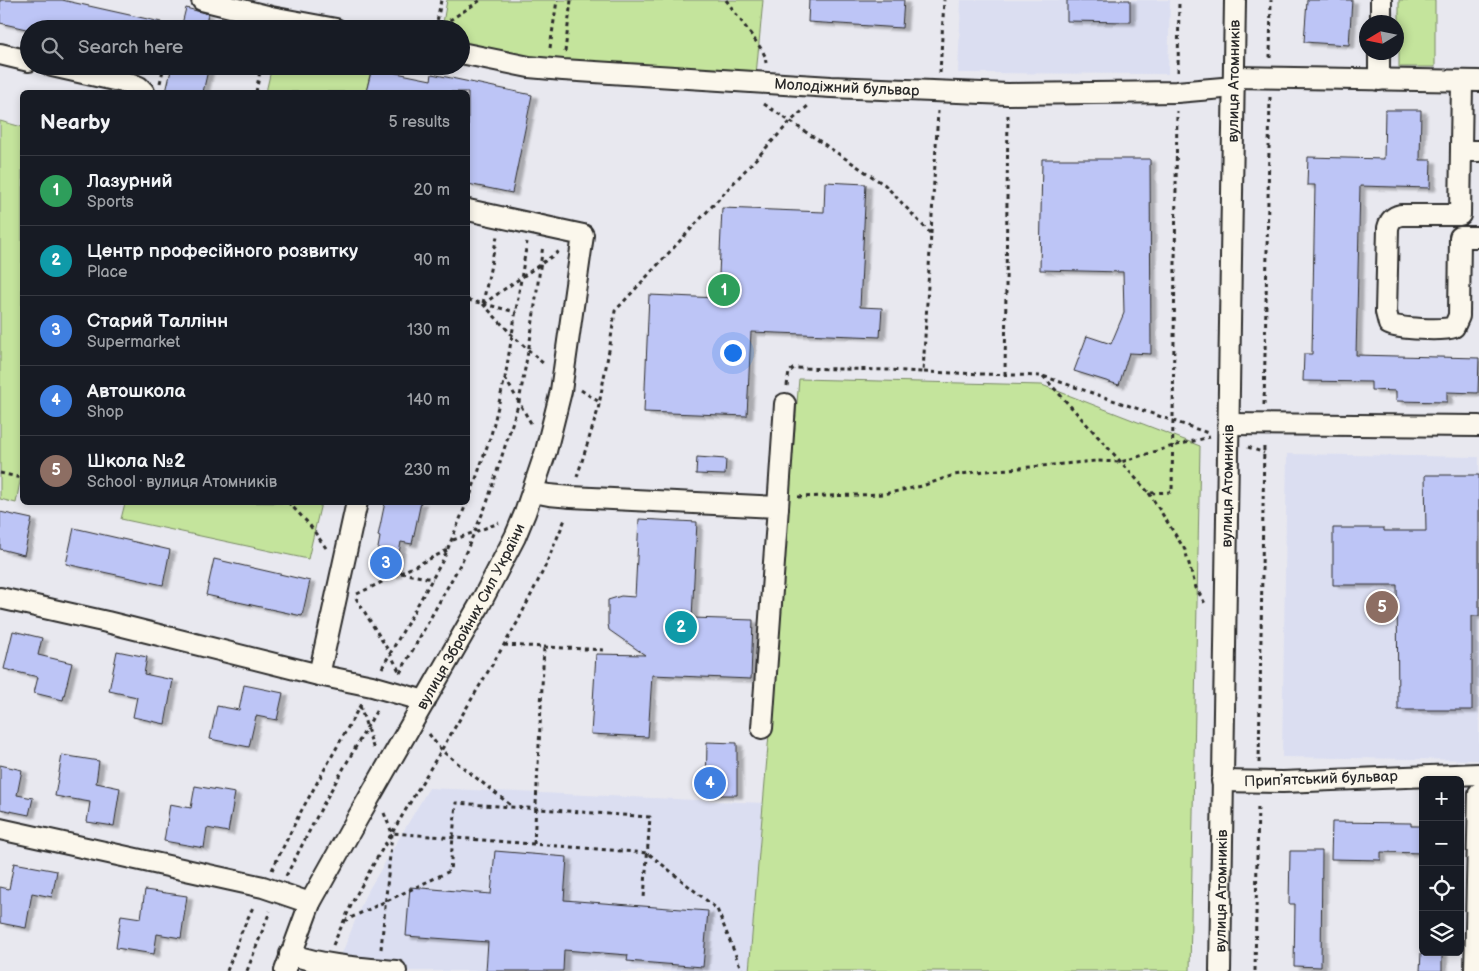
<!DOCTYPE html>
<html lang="en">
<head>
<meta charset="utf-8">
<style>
	body { margin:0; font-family:"Balsamiq Sans",sans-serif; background:#20242c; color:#f1f3f6 }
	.controls { position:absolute; right:15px; bottom:15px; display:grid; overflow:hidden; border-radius:8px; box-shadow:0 2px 8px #0003 }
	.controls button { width:45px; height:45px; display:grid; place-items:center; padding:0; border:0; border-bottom:1px solid #363941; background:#171b24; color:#f1f3f6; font:25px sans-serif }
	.compass { position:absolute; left:1359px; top:15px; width:45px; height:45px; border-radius:50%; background:#171b24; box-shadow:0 2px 8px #0003; rotate:260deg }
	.you { position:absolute; left:732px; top:352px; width:18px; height:18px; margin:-12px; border:4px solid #fff; border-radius:50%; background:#1a73e8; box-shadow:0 0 0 8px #1a73e833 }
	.badge { display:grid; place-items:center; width:32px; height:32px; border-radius:50%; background:#c8321e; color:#fff; font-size:16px; font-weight:700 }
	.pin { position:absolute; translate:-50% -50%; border:2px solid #fff; box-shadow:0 1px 5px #0006 }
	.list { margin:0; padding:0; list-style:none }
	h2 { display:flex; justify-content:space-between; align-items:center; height:65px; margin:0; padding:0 20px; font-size:21px }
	h2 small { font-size:16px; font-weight:400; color:#9ea1a6 }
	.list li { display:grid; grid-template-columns:32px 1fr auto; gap:15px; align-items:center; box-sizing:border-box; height:70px; padding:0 20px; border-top:1px solid #363941 }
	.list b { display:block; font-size:19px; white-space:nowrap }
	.list p { margin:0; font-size:16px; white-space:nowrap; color:#9ea1a6 }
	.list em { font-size:16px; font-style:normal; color:#9ea1a6 }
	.icon { flex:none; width:28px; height:28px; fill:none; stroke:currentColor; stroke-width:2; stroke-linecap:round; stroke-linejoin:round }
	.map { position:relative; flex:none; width:1479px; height:971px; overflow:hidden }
	.search { position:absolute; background:#171b24; box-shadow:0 2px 8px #0003; left:20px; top:20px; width:450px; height:55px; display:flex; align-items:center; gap:12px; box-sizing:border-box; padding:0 18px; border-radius:28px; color:#9ea1a6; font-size:19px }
	.panel { position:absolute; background:#171b24; box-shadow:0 2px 8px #0003; left:20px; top:90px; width:450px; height:415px; border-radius:8px }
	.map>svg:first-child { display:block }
	.built { fill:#dbdef1 }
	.green { fill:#c4e49c; stroke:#788864 }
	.building { fill:#bdc5f6; stroke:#2b2b2b; filter:url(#shadow) }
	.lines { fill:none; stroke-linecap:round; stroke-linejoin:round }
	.minor-casing { stroke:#2b2b2b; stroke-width:24 }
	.path { stroke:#2b2b2b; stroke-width:3; stroke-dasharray:4 4; stroke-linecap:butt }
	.minor { stroke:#fbf7ec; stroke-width:20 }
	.labels { text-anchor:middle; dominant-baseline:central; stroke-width:4.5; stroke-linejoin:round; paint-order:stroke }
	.street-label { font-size:15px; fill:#2b2b2b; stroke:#fbf7ec }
</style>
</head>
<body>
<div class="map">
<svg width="1479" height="971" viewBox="0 0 1479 971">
	<defs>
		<filter id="shadow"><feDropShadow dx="5.5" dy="3" stdDeviation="1" flood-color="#0004"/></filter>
	</defs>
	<rect width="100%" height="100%" fill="#e8e8ef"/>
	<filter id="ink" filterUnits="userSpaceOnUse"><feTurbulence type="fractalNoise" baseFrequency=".02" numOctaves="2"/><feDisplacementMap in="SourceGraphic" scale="10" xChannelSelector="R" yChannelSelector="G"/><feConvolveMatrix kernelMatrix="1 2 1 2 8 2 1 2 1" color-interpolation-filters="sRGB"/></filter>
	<g filter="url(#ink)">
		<g class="built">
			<polygon points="961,0 1170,0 1168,74 958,73"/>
			<polygon points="1287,454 1479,457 1479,760 1282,757"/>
			<polygon points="429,788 763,803 749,971 335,971 365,896"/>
		</g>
		<g class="green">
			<polygon points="447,0 763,0 756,75 461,52 461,29 442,29"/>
			<rect x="1399" y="0" width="36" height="67"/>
			<polygon points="272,66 372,66 366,92 266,92"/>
			<polygon points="0,121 22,127 22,471 16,503 0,499"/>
			<polygon points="799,379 1042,385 1200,446 1190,971 749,971"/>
			<polygon points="125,503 125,502 321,503 308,559 121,519"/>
		</g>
		<g class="building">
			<polygon points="0,0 62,0 161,22 160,29 26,29 0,23"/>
			<polygon points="809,0 904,0 902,28 808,22"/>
			<polygon points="1067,0 1130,0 1130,22 1067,21"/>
			<polygon points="1307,0 1352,0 1349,45 1304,42"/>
			<polygon points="186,8 208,14 205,28 182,24"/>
			<polygon points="172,66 209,66 203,92 166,92"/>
			<polygon points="372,68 431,80 432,74 532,95 512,193 468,184 468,92 366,92"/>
			<polygon points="1385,110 1421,110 1420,160 1431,160 1430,188 1360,186 1356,355 1479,358 1478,393 1447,392 1447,402 1396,401 1396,391 1371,390 1371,382 1303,381 1304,354 1312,354 1315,185 1307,185 1308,157 1384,159"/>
			<polygon points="1042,159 1150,159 1151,354 1129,353 1119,385 1074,371 1087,336 1111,344 1124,313 1123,272 1040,270"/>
			<polygon points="825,182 866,184 860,307 882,308 880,337 751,332 747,416 644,412 649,295 718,298 722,208 824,212"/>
			<polygon points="697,457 726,459 725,475 696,474"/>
			<polygon points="1425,475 1479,475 1479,616 1472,616 1472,710 1398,710 1397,585 1333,585 1333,528 1384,528 1384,531 1426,531"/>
			<polygon points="385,502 421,502 412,544 401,542 395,575 374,570 380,537 378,536"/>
			<polygon points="0,512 32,519 24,555 0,549"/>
			<polygon points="639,519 697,522 692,618 753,620 751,679 652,675 648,737 591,734 596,654 645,655 609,630 608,624 608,600 621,596 635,597"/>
			<polygon points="74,528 170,550 163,585 66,564"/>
			<polygon points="214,559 310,581 302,616 206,595"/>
			<polygon points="13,631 42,638 38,655 72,663 63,700 34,693 38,677 4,669"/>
			<polygon points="117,651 147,657 144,674 173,680 165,724 133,717 137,697 109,691"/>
			<polygon points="244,685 283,693 277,720 256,716 249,747 210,739 217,706 239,710"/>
			<polygon points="707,742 737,743 737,795 706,795"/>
			<polygon points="62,755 99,761 96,783 120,788 114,826 87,822 90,802 55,796"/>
			<polygon points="0,765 22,770 17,795 33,798 29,815 0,809"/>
			<polygon points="195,786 235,793 228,832 207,828 204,848 164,841 170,804 191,808"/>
			<polygon points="1332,822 1411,823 1411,826 1423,826 1423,853 1381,852 1381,860 1331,859"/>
			<polygon points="495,851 567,857 564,900 708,911 703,967 627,961 628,955 564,950 563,971 486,971 488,942 406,936 410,887 491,894"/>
			<polygon points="1290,851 1322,851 1321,967 1294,966 1295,904 1289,904"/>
			<polygon points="14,863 57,871 52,897 32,893 26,928 0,923 0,887 9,889"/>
			<polygon points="145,890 187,896 181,938 157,934 154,954 116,948 121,915 141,918"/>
			<polygon points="1421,952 1442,952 1442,971 1420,971"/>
		</g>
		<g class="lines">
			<g class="minor-casing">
				<g id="minor">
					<polyline points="202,0 271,17 336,29"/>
					<polyline points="1381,22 1381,0"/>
					<path id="s1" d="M461,53L529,67L563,70L831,87L1008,94L1177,92L1234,87"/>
					<polyline points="0,54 29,61"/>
					<polyline points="52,66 132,84 139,87 144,92"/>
					<polyline points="1235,77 1479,81"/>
					<polyline points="1379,80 1379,52"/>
					<path d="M1462,81L1460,215H1401C1393,217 1390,220 1388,228L1386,312L1389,324C1399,329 1443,331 1454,327L1459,316L1460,237H1479"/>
					<polyline points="1461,151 1479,151"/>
					<polyline points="1229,424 1479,426"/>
					<polyline points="533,492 549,495 571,497 778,507 762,728"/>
					<polyline points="778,507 785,404"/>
					<polyline points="0,598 107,622 319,675 372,686 425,701"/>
					<polyline points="319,675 357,502"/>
					<polyline points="1222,781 1283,782 1479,774"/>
					<polyline points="0,829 263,887 310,903"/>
					<path d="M290,954C324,966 360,968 396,971"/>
					<path id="s2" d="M285,971L310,903L357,819L479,606L515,537L525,513L546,451L561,391L583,235L468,210"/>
					<path id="s3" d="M1220,971L1235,0"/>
					<polyline points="1475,971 1479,793"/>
				</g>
			</g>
			<g class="path">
				<polyline points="726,0 762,50 765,56 766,63"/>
				<polyline points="436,28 441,0"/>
				<polyline points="209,29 217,24"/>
				<polyline points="436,29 481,0"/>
				<polyline points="550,48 557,0"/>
				<polyline points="565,52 571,0"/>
				<polyline points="1270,58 1271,0"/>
				<polyline points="1178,72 1179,0"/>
				<polyline points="940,73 944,0"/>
				<polyline points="160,83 164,66"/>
				<polyline points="256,92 261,66"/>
				<polyline points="764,104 885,185 930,233"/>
				<polyline points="468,300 516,312"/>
				<polyline points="483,303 497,236"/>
				<polyline points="483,304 513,336 545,365"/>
				<polyline points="483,304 561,250"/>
				<polyline points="924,372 1043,376 1208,433"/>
				<polyline points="1005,375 1008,113"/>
				<polyline points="1043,376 1149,493 1172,492 1177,111"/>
				<polyline points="505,378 532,425"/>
				<polyline points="787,386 789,372 794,368 889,370 923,372 938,111"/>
				<polyline points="581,390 599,402"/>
				<polyline points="1264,405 1270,97"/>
				<polyline points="1248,447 1264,453"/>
				<polyline points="0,473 22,478"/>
				<polyline points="577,477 598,410 610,345 615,311 790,122 809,105"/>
				<polyline points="1149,493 1185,550 1196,588 1206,605"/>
				<polyline points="798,497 884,494 922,486 954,475 976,472 1096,461 1121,462 1173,446 1210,437"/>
				<polyline points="132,502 142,502"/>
				<polyline points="288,502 309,524 326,548"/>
				<polyline points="468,502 491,435 505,378 527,242"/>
				<polyline points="453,540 499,523"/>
				<polyline points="401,573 433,579"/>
				<polyline points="357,594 448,550"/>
				<polyline points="356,598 391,655 400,673"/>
				<polyline points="504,645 606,650"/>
				<polyline points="382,668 444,558 467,502"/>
				<polyline points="400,673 462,561 487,503 519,402 531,335 543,245"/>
				<polyline points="360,706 374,750"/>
				<polyline points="429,734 441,750 513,807"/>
				<polyline points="1259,763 1264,444"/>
				<polyline points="384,813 392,833 648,853 717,909 742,971"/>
				<polyline points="534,844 544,647"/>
				<polyline points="272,870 299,815 361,704"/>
				<polyline points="286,876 326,799 378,708"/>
				<polyline points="344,921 450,871 456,803 650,817 644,898"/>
				<polyline points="333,945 354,899 377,858 517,623 544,569 566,517"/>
				<polyline points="381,949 392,834"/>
				<polyline points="227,971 241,933 254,905"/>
				<polyline points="247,971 270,911"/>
				<polyline points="1255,971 1258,802"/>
			</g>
			<use href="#minor" class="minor"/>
		</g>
	</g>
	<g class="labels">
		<g class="street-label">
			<text stroke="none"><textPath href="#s3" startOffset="890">вулиця Атомників</textPath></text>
			<text stroke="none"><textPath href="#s1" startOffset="388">Молодіжний бульвар</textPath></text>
			<text stroke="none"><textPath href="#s3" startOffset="485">вулиця Атомників</textPath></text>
			<text stroke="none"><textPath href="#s2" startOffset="401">вулиця Збройних Сил України</textPath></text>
			<text transform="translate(1321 779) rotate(-2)">Припʼятський бульвар</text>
			<text stroke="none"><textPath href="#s3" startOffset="80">вулиця Атомників</textPath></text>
		</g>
	</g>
</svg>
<div class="controls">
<button>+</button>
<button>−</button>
<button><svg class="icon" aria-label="locate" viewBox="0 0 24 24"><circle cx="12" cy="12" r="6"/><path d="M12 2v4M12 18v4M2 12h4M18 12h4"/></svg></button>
<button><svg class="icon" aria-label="layers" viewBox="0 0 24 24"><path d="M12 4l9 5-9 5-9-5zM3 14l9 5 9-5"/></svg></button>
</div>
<svg class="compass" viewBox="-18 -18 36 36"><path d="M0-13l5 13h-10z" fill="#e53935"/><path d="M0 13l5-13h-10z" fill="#9ea1a6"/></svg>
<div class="you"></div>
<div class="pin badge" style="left:724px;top:290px;background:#2e9e5b">1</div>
<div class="pin badge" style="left:681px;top:627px;background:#0f9aa8">2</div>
<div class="pin badge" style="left:386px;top:563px;background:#3f7fe0">3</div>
<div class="pin badge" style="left:710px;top:783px;background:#3f7fe0">4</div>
<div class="pin badge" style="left:1382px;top:607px;background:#8d6e63">5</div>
<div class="search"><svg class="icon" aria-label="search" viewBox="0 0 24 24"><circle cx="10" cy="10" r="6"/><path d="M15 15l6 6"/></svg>Search here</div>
<section class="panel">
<h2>Nearby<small>5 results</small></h2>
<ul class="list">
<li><span class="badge" style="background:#2e9e5b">1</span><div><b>Лазурний</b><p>Sports</p></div><em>20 m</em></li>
<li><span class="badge" style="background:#0f9aa8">2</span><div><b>Центр професійного розвитку</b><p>Place</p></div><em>90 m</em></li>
<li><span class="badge" style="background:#3f7fe0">3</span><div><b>Старий Таллінн</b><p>Supermarket</p></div><em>130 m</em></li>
<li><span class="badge" style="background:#3f7fe0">4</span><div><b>Автошкола</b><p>Shop</p></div><em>140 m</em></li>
<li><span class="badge" style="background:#8d6e63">5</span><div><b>Школа №2</b><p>School · вулиця Атомників</p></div><em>230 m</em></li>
</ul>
</section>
</div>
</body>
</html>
